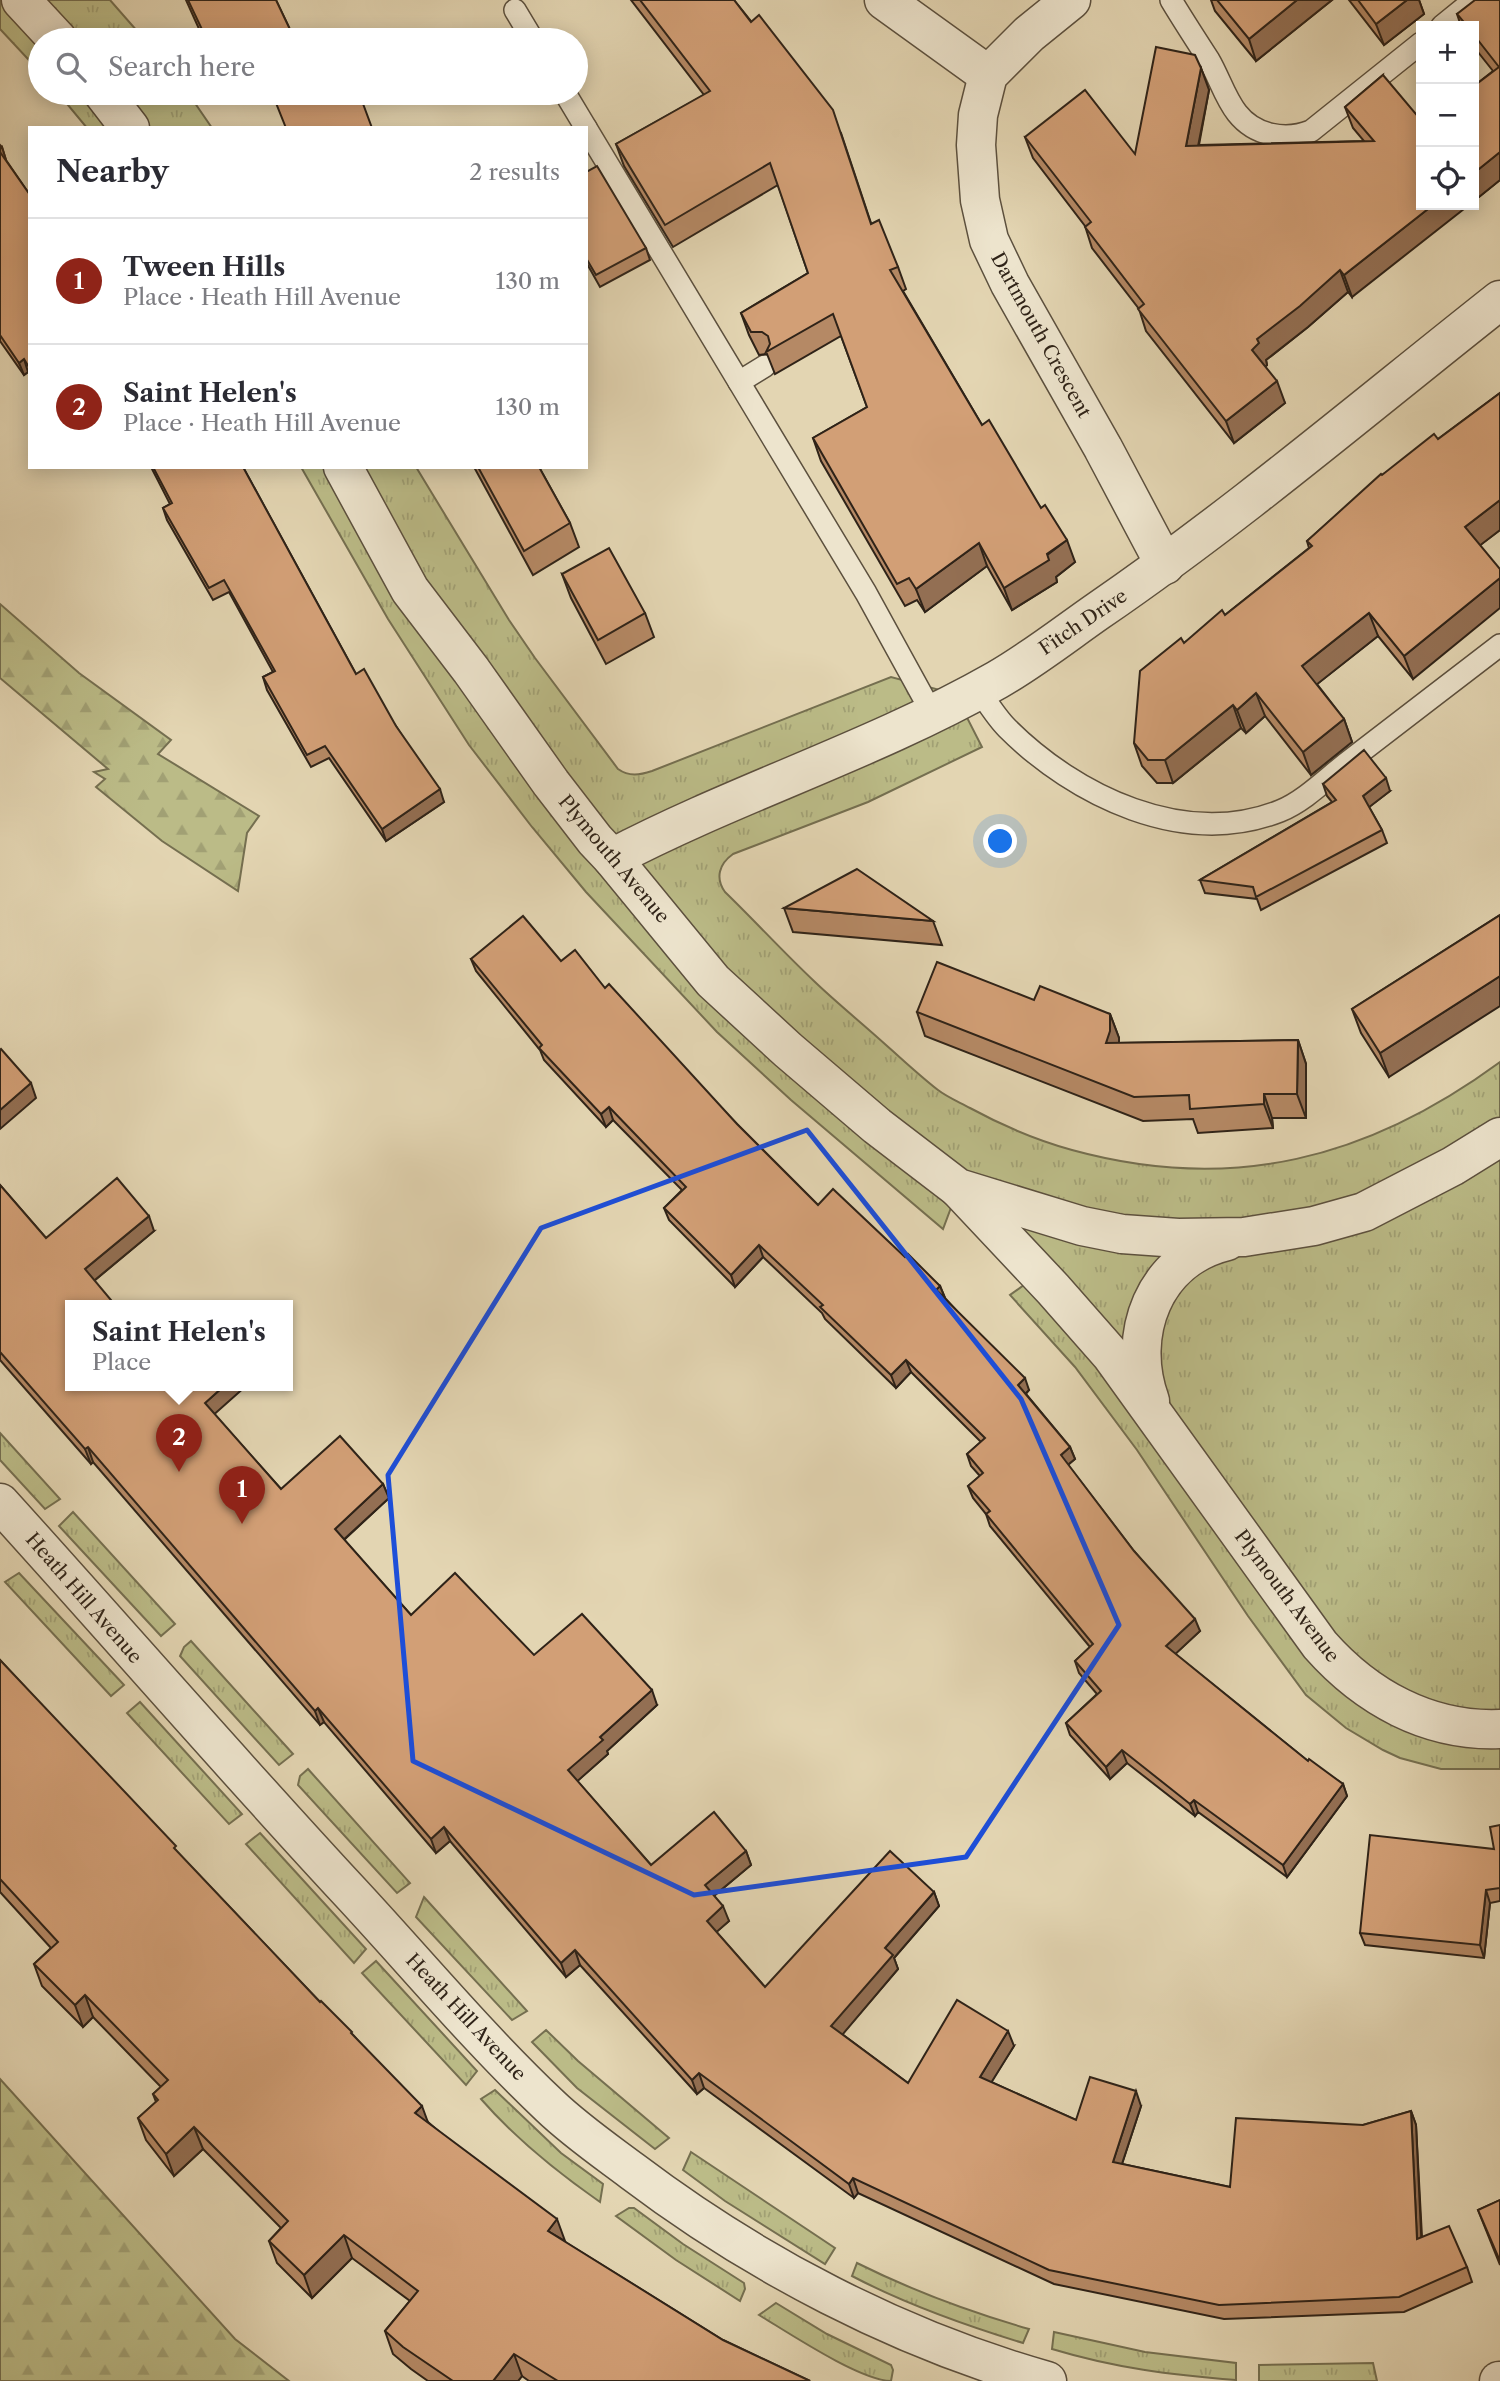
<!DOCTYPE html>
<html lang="en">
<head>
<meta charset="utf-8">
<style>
	body { margin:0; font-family:"Libre Caslon Text",serif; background:#f2f2f3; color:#2b2b33 }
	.controls { position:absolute; right:21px; top:21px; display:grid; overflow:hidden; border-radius:0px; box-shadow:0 4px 18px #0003 }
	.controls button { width:63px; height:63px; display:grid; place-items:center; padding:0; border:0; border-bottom:2px solid #e1e1e2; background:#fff; color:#2b2b33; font:35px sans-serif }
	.you { position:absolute; left:1001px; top:842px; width:24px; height:24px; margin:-18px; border:5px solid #fff; border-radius:50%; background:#1a73e8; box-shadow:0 0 0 10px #1a73e833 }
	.badge { display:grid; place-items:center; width:46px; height:46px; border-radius:50%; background:#8f2418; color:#fff; font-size:23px; font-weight:700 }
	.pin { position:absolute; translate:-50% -58px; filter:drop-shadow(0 2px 4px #0008) }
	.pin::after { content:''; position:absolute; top:37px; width:24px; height:21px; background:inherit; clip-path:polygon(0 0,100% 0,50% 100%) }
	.popup { position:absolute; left:65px; top:1300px; width:228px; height:91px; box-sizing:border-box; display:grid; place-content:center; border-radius:0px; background:#fff; filter:drop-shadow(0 2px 5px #0005); font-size:23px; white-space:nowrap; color:#7c7c81 }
	.popup b { font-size:26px; color:#2b2b33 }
	.popup::after { content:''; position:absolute; left:50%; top:100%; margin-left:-14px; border:14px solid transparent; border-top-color:#fff }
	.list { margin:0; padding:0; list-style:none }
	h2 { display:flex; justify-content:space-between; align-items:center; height:91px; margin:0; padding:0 28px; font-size:30px }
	h2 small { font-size:23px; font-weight:400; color:#7c7c81 }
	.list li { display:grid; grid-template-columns:46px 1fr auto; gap:21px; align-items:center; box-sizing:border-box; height:126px; padding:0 28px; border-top:2px solid #e1e1e2 }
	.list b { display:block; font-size:26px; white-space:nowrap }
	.list p { margin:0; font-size:23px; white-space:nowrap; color:#7c7c81 }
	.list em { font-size:23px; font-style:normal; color:#7c7c81 }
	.icon { flex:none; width:38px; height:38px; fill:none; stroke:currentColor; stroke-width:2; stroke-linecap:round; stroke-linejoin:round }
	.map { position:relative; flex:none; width:1500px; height:2381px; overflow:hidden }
	.search { position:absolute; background:#fff; box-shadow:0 4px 18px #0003; left:28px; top:28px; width:560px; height:77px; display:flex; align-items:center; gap:18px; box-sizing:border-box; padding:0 24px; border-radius:38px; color:#7c7c81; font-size:26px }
	.panel { position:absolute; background:#fff; box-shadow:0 4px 18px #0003; left:28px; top:126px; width:560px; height:343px; border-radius:0px }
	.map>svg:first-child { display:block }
	.grass { fill:url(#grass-tufts); stroke:#756f50; stroke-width:2 }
	.forest { fill:url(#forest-firs); stroke:#756f50; stroke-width:2 }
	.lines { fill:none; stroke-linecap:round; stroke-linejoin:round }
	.service-casing { stroke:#5c503e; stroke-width:24 }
	.minor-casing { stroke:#5c503e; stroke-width:41 }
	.service { stroke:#ede4cd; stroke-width:21 }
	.minor { stroke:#ede4cd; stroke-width:38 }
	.wall { fill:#b58965; stroke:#2f2318; stroke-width:2 }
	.shaded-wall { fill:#936f53; stroke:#2f2318; stroke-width:2 }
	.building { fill:#d29f76; stroke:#2f2318; stroke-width:2 }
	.marked { fill:none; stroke:#1d4ed8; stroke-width:5; stroke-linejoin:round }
	.labels { text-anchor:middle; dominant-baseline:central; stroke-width:6; stroke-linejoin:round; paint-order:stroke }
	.street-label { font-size:19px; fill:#2f2318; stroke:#ede4cd }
</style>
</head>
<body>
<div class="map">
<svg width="1500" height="2381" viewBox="0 0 1500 2381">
	<defs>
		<pattern id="grass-tufts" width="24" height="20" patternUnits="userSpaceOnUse" patternTransform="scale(1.75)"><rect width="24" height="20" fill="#bbbb87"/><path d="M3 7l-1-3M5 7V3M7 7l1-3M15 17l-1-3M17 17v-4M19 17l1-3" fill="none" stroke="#a1a074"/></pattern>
		<pattern id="forest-firs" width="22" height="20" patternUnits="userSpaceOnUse" patternTransform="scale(1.75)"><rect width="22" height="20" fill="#bbbb87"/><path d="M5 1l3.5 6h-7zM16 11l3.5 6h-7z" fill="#a1a074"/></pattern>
	</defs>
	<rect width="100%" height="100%" fill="#e3d5b2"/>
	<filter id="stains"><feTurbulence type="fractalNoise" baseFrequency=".00286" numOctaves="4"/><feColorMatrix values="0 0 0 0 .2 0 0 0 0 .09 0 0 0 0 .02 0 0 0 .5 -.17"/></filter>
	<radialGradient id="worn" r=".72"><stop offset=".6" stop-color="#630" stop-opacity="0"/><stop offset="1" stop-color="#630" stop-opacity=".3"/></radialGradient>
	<g class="grass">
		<polygon points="0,0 110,0 145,40 40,40 40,72 0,29"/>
		<polygon points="58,93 188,93 212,128 87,128"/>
		<path d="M301,467H416L509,620L535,658L618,769C629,777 640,775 652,771L891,677L955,694L982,747L868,802L733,854C719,864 715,878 725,892C756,922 784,953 815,982C838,1004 863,1024 886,1045C903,1060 920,1076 938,1090C947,1097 959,1102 970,1108C1003,1126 1036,1140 1072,1150C1232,1194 1368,1159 1500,1062V1769H1441L1400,1758L1383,1750L1346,1728L1306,1695L1248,1616L1137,1450L1075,1367L1010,1295L1028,1282L958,1189L943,1229L791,1100L717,1032L586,892L532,827L469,745L388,619Z"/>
		<polygon points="0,1433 60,1499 45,1509 0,1460"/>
		<polygon points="73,1512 175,1624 161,1636 59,1526"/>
		<polygon points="19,1573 124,1685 111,1696 5,1582"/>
		<polygon points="191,1641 293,1754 279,1765 180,1656 184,1647"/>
		<polygon points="140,1702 242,1814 229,1824 127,1713"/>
		<polygon points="308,1769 410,1883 397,1893 298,1785 300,1776"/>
		<polygon points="260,1833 366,1949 354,1963 246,1844"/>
		<polygon points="424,1897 527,2011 512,2020 416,1917"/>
		<polygon points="376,1961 477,2071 466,2085 362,1973"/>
		<polygon points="546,2030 578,2061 669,2138 655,2149 577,2088 532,2042"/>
		<path d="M495,2090L561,2153L603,2184L600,2202C557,2172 515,2138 481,2099Z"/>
		<polygon points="691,2152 835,2248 825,2264 725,2201 683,2170"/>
		<polygon points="629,2208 634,2208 683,2244 744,2283 745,2289 740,2301 676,2260 616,2216"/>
		<path d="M857,2263C913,2291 970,2312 1029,2329L1023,2343C964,2325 907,2305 852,2276Z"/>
		<path d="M776,2303L827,2334L891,2365L893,2370L891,2381C859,2380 789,2333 759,2315Z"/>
		<path d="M1054,2332L1145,2352L1236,2363V2380C1171,2375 1115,2368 1052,2349Z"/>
		<polygon points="1373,2363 1377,2381 1259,2381 1259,2365"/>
	</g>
	<g class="forest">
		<polygon points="0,604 79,673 171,740 158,754 259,816 247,833 238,891 162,841 96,787 105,779 94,772 108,769 0,678"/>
		<polygon points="0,2079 235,2339 289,2381 0,2381"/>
	</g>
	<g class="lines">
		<g class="service-casing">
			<g id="service">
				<path d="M1171,0C1183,20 1196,40 1209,60C1219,77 1225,98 1237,113C1255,136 1286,141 1311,131L1421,43"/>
				<polyline points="515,10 533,40"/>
				<polyline points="1442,26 1474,0"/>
				<polyline points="565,93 586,128"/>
				<polyline points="586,128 866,593 933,715"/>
				<polyline points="739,382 765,366"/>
				<path d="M978,689C987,702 996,717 1007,728C1075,796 1184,849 1280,811C1305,801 1328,777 1349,761C1399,722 1450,684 1500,645"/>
			</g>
		</g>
		<g class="minor-casing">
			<g id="minor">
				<polyline points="21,0 58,40"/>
				<polyline points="884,0 988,75"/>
				<polyline points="1071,0 1029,34 988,75 978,115 976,145 980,200 989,240 1010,284 1103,448 1165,565"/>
				<polyline points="103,93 130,128"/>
				<polyline points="343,467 410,590 471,670 551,783 595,840 612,858 713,981 788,1050 877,1126 958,1188 1082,1226 1122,1234 1178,1238 1244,1237 1314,1226 1364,1212 1453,1166 1500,1137"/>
				<path d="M612,858C738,792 874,750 997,680C1032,660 1065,634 1098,611C1238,515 1367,405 1500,300"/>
				<path d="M959,1189L1053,1289L1111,1355L1320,1645C1366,1697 1428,1732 1500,1729"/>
				<path d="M1150,1401C1126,1335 1153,1259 1227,1241"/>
				<path d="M0,1503C117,1632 231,1764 350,1892C416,1963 479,2039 550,2106C575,2130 604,2150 632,2171C755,2264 898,2339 1047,2381"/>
				<polyline points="1499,2381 1500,2381"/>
			</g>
		</g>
		<use href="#service" class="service"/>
		<use href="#minor" class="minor"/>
	</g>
	<g class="wall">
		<polygon points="186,0 276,0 295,40 204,40"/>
		<polygon points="631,0 734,0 841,133 871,223 898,267 906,289 903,291 982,425 1041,508 1075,562 1056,577 1057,582 1012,610 987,566 925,612 917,600 905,606 821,461 813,438 867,407 841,336 775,374 767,354 759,355 749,335 741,313 808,273 778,185 673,247 624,166 616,144 704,95"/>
		<polygon points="1211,0 1332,0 1256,61 1215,11"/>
		<polygon points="1349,0 1419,0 1424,14 1384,45"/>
		<polygon points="1500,0 1500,180 1474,201 1474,86 1493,71 1474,47 1474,26 1461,26 1457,14"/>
		<polygon points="1201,68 1209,90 1199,145 1364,141 1353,128 1345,107 1383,75 1352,297 1348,292 1308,327 1266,360 1267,365 1265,367 1285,403 1234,443 1146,331 1139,309 1092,248 1085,226 1033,158 1025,137 1135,154"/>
		<polygon points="0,145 2,147 6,160 30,195 30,374 28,372 24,375 0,341"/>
		<polygon points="586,172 646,248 650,260 600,287 586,262"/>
		<polygon points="1500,393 1500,530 1480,545 1413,679 1378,636 1317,684 1344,719 1352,742 1311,775 1265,716 1246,733 1241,728 1173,783 1157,783 1142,766 1134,743 1184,643 1225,615 1309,548 1307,541 1382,475 1438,439"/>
		<polygon points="151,467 243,467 356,674 396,726 444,802 386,841 329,758 311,767 267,690 263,677 273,672 229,592 213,600 167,520 163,508 170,504"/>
		<polygon points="474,467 539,467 570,523 579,547 533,575"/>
		<polygon points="562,574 645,613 654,637 606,664 571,598"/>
		<polygon points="1323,784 1390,791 1369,807 1382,830 1387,843 1261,910 1257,899 1205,893 1200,880 1332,802 1327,796"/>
		<polygon points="784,908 933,921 942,945 793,932"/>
		<polygon points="1500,915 1389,1077 1361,1033 1352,1009"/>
		<polygon points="471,959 561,961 605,988 737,1124 818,1205 905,1257 940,1286 945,1298 1029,1390 1026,1394 1070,1447 1075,1459 1068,1465 1134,1551 1200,1631 1175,1654 1308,1761 1343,1784 1347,1796 1287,1877 1198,1812 1195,1816 1127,1763 1110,1779 1070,1735 1066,1723 1097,1694 1079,1673 1075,1661 1090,1647 990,1526 986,1514 973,1498 968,1486 980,1476 971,1466 967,1454 981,1442 911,1372 896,1388 825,1319 822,1313 763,1257 735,1287 669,1220 664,1208 682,1190 613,1120 606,1127 544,1060 540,1050 476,971"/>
		<polygon points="1034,1000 1110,1014 1119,1038 1119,1043 1298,1040 1306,1064 1306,1118 1272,1118 1273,1128 1198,1133 1193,1119 1143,1121 925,1036 917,1012"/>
		<polygon points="0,1185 46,1238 154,1231 94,1281 71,1306 214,1414 281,1489 383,1484 389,1498 344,1540 411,1615 534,1655 657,1705 607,1751 608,1754 577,1781 651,1865 746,1851 751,1865 714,1896 729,1921 716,1932 765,1987 934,1892 939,1906 894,1958 898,1969 842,2034 908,2083 1014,2046 991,2082 1076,2120 1141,2106 1122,2164 1230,2187 1363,2125 1411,2111 1416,2125 1422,2237 1467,2267 1472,2282 1404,2312 1224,2319 1054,2284 858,2193 854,2198 704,2088 697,2094 580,1965 566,1977 450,1841 436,1853 324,1722 320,1725 93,1462 91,1464 0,1360"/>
		<polygon points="0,1660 179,1854 320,2002 354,2036 428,2122 565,2242 723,2340 810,2381 529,2381 522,2376 518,2381 428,2381 411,2369 393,2354 385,2331 410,2301 352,2258 312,2298 277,2263 269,2241 281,2228 203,2149 174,2176 146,2140 138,2118 156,2102 153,2094 161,2087 93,2017 83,2027 42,1986 34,1964 51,1948 0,1892"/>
		<polygon points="1500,1825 1500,1901 1490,1903 1484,1958 1365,1945 1360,1933 1494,1849"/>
		<polygon points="1500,2200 1500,2265 1478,2210"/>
	</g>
	<g class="shaded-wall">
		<polygon points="1297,0 1332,0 1256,61 1249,39"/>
		<polygon points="1407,0 1419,0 1424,14 1384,45 1376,24"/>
		<polygon points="1201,68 1209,90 1194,167 1186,146"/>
		<polygon points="2,147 6,160 3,162 0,153 0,149"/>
		<polygon points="1500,152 1500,180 1474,201 1474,173"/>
		<polygon points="1433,205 1469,205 1352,297 1344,275"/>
		<polygon points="1340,270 1348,292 1308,327 1266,360 1267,365 1260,371 1252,350 1257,339"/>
		<polygon points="24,359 28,372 24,375 19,363"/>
		<polygon points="1277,381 1285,403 1234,443 1226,421"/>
		<polygon points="1500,500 1500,530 1474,550 1465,527"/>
		<polygon points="1067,540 1075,562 1056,577 1057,582 1012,610 1004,588"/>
		<polygon points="979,543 987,566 925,612 916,589"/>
		<polygon points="1500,578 1500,608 1413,679 1404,656"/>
		<polygon points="1369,613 1378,636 1311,689 1302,666"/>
		<polygon points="1256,693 1265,716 1246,733 1237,710"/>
		<polygon points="1233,705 1241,728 1173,783 1165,760"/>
		<polygon points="1344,719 1352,742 1311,775 1303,752"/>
		<polygon points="1386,778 1390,791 1368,808 1363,796"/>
		<polygon points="440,789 444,802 386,841 382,829"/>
		<polygon points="1500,976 1500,1006 1389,1077 1380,1053"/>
		<polygon points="1110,1014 1119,1038 1119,1055 1106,1043"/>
		<polygon points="1298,1040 1306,1064 1306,1118 1297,1094"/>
		<polygon points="31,1083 36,1098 0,1129 0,1110"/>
		<polygon points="1264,1094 1272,1118 1273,1128 1264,1104"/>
		<polygon points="609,1107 613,1120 606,1127 601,1114"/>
		<polygon points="149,1216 154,1231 90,1284 85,1269"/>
		<polygon points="759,1245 763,1257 735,1287 731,1275"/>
		<polygon points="940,1286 945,1298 936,1290"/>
		<polygon points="906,1360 911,1372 896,1388 891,1375"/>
		<polygon points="1025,1378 1029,1390 1022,1397 1018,1385"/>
		<polygon points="224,1386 246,1386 210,1418 205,1403"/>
		<polygon points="88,1447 93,1462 91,1464 85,1449"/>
		<polygon points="1070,1447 1075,1459 1065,1467 1061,1455"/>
		<polygon points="383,1484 389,1498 340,1543 335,1529"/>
		<polygon points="1195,1619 1200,1631 1170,1659 1166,1646"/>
		<polygon points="652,1690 657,1705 607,1751 608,1754 573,1785 568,1770 600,1737"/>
		<polygon points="318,1708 324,1722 320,1725 315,1711"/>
		<polygon points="1122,1750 1127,1763 1110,1779 1106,1767"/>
		<polygon points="1343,1784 1347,1796 1287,1877 1283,1865"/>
		<polygon points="1194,1800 1198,1812 1195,1816 1190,1804"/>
		<polygon points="444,1827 450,1841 436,1853 431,1839"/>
		<polygon points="746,1851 751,1865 710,1899 705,1885"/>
		<polygon points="1486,1890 1490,1903 1484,1958 1480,1945"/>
		<polygon points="934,1892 939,1906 894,1958 898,1969 837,2041 831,2026 885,1948"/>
		<polygon points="723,1906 729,1921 712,1936 707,1921"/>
		<polygon points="575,1950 580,1965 566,1977 561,1963"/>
		<polygon points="85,1995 93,2017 83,2027 75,2005"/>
		<polygon points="1008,2031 1014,2046 986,2091 980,2077"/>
		<polygon points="699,2073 704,2088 697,2094 692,2080"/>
		<polygon points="1136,2091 1141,2106 1118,2176 1113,2162"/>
		<polygon points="422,2106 430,2128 415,2113"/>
		<polygon points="1411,2111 1416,2125 1422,2253 1417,2239"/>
		<polygon points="194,2127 203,2149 174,2176 166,2154"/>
		<polygon points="853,2178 858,2193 854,2198 849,2184"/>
		<polygon points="557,2219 565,2241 548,2231"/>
		<polygon points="344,2235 352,2258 312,2298 304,2275"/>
		<polygon points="514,2354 522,2376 518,2381 493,2381"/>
	</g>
	<g class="building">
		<polygon points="188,0 276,0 295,40 251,40 248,30 226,40 207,40"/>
		<polygon points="640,0 734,0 751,22 759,15 833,110 871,224 879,220 898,267 890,270 982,425 989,420 1041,508 1045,505 1067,540 1047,554 1049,560 1004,588 979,543 916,589 909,578 897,584 813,438 867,407 833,314 766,352 770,344 768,336 762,332 751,332 741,313 808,273 770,163 665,225 616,144 710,91"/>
		<polygon points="1217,0 1297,0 1249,39"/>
		<polygon points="1358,0 1407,0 1376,24"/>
		<polygon points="1475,0 1500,0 1500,152 1474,173 1474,86 1499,67 1474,35 1474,26 1467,26 1457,14"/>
		<polygon points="335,31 338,40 312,40"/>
		<polygon points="1156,47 1195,55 1201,68 1186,146 1374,141 1345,107 1383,75 1421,120 1421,205 1433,205 1344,275 1340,270 1300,306 1257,339 1259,343 1252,350 1277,381 1226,421 1138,309 1144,304 1085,227 1091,222 1025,137 1085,90 1135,154"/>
		<polygon points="272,93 359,93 372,128 286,128"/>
		<polygon points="0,152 30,195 30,369 24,359 19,363 0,335"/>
		<polygon points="597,166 646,248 596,275 586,258 586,172"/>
		<polygon points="1500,393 1500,500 1465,527 1500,569 1500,578 1404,656 1369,613 1302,666 1344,719 1303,752 1256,693 1237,710 1233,705 1165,760 1148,760 1134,743 1140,671 1181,638 1184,643 1222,610 1225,615 1312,546 1307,541 1381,474 1382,475 1434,434 1438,439"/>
		<polygon points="153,467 243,467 356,674 364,669 396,726 440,789 382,829 325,746 307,755 263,677 275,671 224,580 209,588 163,508 172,503"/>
		<polygon points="478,467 539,467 570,523 524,551"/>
		<polygon points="609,548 645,613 598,640 562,574"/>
		<polygon points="1364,750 1386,778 1363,796 1382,830 1256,897 1253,887 1200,880 1336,800 1323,784"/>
		<polygon points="857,869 933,921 784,908"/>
		<polygon points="1500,915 1500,976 1380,1053 1352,1009"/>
		<polygon points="523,916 561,961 575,950 605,988 609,984 737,1124 818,1205 833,1189 905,1257 908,1254 940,1286 936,1290 1025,1378 1018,1385 1070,1447 1061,1455 1134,1551 1195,1619 1166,1646 1308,1761 1309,1759 1343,1784 1283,1865 1194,1800 1190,1804 1122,1750 1106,1767 1066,1723 1101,1691 1075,1661 1093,1644 986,1514 990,1511 968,1486 983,1473 967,1454 985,1438 906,1360 891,1375 820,1307 823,1305 759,1245 731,1275 664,1208 686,1187 609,1107 601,1114 539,1048 542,1045 471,959"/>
		<polygon points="937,962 1034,1000 1040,986 1110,1014 1110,1031 1106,1043 1298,1040 1297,1094 1264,1094 1264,1104 1190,1109 1189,1095 1134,1097 917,1012"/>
		<polygon points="1,1049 31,1083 0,1110 0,1050"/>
		<polygon points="117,1178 149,1216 85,1269 116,1306 71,1306 71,1386 224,1386 205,1403 281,1489 340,1436 383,1484 335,1529 411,1615 455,1573 534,1655 582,1614 652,1690 600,1737 603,1740 568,1770 651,1865 714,1812 746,1851 705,1885 723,1906 707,1921 765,1987 890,1851 934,1892 885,1948 893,1955 831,2026 908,2083 957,2000 1008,2031 980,2077 1076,2120 1090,2077 1136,2091 1113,2162 1230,2187 1236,2118 1363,2125 1411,2111 1417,2239 1449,2226 1467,2267 1399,2297 1219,2305 1049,2270 853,2178 849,2184 699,2073 692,2080 575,1950 561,1963 444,1827 431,1839 318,1708 315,1711 88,1447 85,1449 0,1352 0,1185 46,1238"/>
		<polygon points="0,1660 176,1846 174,1848 320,2002 321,2001 352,2032 351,2033 422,2106 415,2113 557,2219 548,2231 723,2340 810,2381 558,2381 514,2354 493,2381 453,2381 403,2347 385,2331 418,2291 344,2235 304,2275 269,2241 288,2221 194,2127 166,2154 138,2118 158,2100 153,2094 168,2080 85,1995 75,2005 34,1964 58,1942 0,1879"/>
		<polygon points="1500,1825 1500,1888 1486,1890 1480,1945 1360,1933 1370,1835 1494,1849 1490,1827"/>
		<polygon points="1500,2200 1500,2261 1478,2210"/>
	</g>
	<path class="marked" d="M807,1130L1021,1399L1119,1625L966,1857L694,1895L413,1761L388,1475L541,1228Z"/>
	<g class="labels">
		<g class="street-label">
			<text transform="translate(1041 335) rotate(61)">Dartmouth Crescent</text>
			<text transform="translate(1083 622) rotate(-34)">Fitch Drive</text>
			<text transform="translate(614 859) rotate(50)">Plymouth Avenue</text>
			<text transform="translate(1287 1596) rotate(53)">Plymouth Avenue</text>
			<text transform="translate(84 1598) rotate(49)">Heath Hill Avenue</text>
			<text transform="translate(466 2017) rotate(47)">Heath Hill Avenue</text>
		</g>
	</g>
	<rect width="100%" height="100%" filter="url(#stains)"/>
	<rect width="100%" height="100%" fill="url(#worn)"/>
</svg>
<div class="controls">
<button>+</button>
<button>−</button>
<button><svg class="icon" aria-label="locate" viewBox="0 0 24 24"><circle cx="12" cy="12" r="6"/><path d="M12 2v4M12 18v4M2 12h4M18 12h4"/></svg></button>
</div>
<div class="you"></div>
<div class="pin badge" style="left:242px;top:1524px">1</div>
<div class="pin badge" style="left:179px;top:1472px">2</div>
<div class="popup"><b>Saint Helen's</b>Place</div>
<div class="search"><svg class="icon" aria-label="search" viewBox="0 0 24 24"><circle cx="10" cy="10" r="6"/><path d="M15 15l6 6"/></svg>Search here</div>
<section class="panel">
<h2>Nearby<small>2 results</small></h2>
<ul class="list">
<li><span class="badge">1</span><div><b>Tween Hills</b><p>Place · Heath Hill Avenue</p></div><em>130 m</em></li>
<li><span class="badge">2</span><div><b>Saint Helen's</b><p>Place · Heath Hill Avenue</p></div><em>130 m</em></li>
</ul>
</section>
</div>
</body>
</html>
